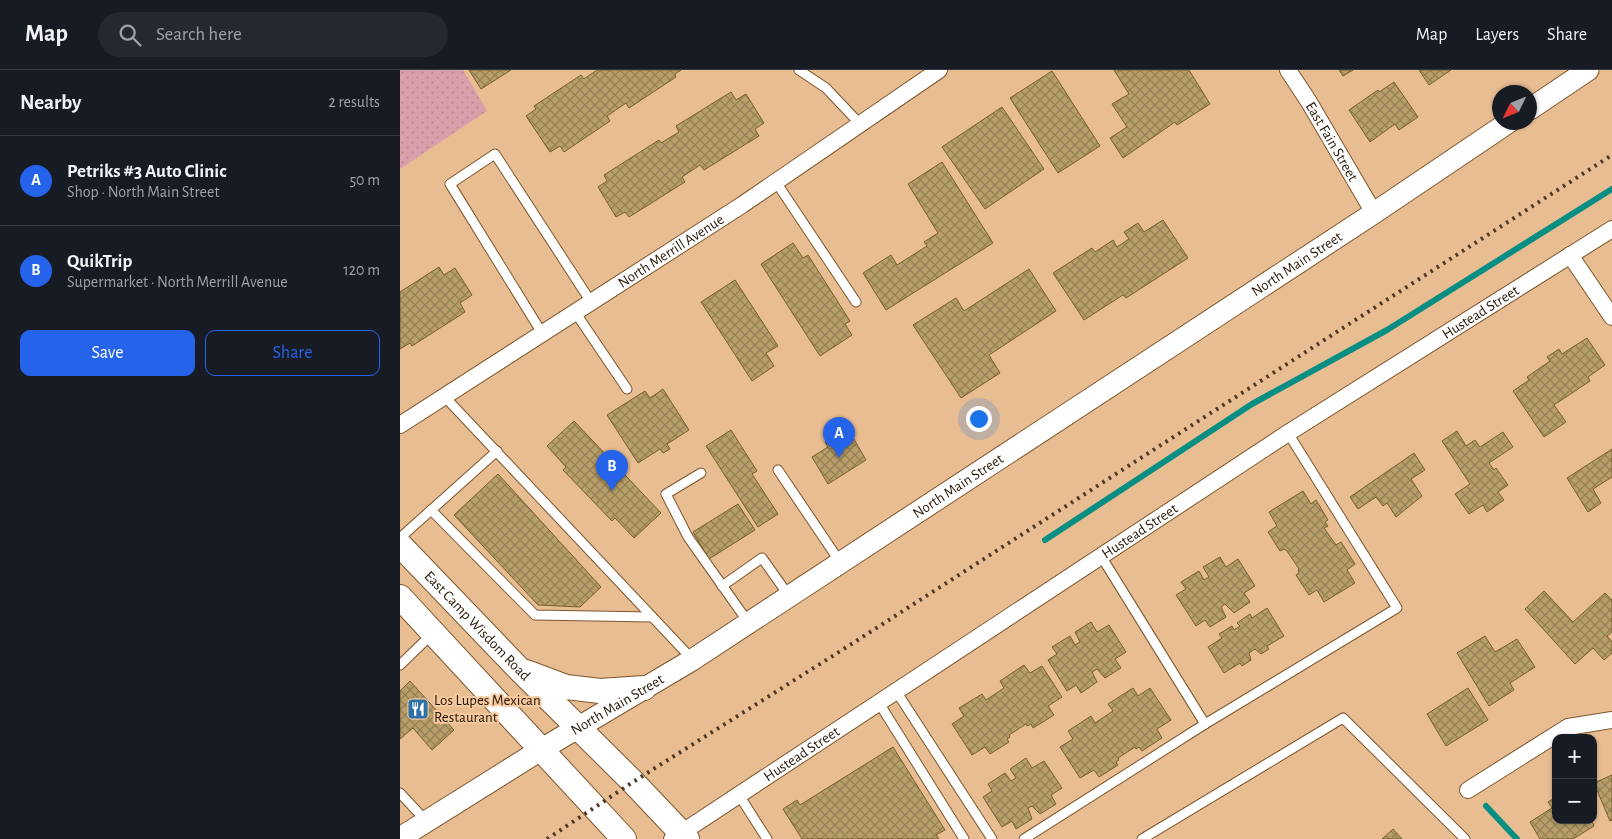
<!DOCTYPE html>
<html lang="en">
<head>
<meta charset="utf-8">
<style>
	body { margin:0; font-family:"Alegreya Sans",sans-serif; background:#242831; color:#f1f3f6 }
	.controls { position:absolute; right:15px; bottom:15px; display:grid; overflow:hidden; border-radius:10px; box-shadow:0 1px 4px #0004 }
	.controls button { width:45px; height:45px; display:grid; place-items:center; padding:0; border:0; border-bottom:1px solid #363941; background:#171b24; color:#f1f3f6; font:25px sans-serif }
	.compass { position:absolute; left:1092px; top:15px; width:45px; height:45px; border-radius:50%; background:#171b24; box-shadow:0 1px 4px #0004; rotate:227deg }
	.you { position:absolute; left:578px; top:348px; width:18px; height:18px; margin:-12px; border:4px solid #fff; border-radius:50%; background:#1a73e8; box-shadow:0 0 0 8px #1a73e833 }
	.badge { display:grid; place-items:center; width:32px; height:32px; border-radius:50%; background:#2563eb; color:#fff; font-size:16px; font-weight:700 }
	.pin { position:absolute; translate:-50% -41px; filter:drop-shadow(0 1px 2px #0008) }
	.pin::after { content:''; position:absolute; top:26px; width:18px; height:15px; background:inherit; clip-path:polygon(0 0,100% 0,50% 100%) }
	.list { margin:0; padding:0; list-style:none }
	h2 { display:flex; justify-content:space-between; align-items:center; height:65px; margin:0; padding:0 20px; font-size:21px }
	h2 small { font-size:16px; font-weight:400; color:#9ea1a6 }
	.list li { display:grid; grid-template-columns:32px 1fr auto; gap:15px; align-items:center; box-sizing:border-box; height:90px; padding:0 20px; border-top:1px solid #363941 }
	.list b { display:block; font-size:19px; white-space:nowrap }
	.list p { margin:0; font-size:16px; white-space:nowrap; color:#9ea1a6 }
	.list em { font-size:16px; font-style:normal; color:#9ea1a6 }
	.actions { display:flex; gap:10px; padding:15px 20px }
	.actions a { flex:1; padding:11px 0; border:1px solid #2563eb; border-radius:10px; text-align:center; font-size:18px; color:#2563eb }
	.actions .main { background:#2563eb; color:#fff }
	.icon { flex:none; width:28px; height:28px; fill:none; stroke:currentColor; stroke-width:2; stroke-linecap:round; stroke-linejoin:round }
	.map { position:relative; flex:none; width:1212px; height:769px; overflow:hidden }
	header { display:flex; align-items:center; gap:30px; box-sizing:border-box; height:70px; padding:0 25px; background:#171b24; border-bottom:1px solid #363941 }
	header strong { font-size:24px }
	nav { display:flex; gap:28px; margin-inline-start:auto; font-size:18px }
	.search { width:350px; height:45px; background:#242831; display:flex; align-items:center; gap:12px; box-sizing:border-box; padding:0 18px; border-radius:28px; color:#9ea1a6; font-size:19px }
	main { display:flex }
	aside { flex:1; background:#171b24 }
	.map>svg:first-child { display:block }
	.park { fill:url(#park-dots) }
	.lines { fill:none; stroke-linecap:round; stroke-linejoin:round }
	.stream { stroke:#098e84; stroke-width:6 }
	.building { fill:url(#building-cross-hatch); stroke:#765f2b }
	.service-casing { stroke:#7d562d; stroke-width:11 }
	.minor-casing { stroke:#7d562d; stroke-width:18 }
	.tertiary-casing { stroke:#7d562d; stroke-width:23 }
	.secondary-casing { stroke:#7d562d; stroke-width:26 }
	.service { stroke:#fff; stroke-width:9 }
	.minor { stroke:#fff; stroke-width:16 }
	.tertiary { stroke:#fff; stroke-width:21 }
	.secondary { stroke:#fff; stroke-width:24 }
	.rail { stroke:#4f3923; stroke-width:4; stroke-dasharray:2.5 5; stroke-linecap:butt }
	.labels { text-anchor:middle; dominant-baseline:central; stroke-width:4; stroke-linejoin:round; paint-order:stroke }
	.street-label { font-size:15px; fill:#251505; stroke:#f6ca9e }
	.poi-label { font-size:15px; fill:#251505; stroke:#f6ca9e; text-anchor:start }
</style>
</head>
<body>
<header>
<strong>Map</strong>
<div class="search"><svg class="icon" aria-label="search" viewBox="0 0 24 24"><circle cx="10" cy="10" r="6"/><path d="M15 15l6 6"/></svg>Search here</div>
<nav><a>Map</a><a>Layers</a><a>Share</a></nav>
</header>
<main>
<aside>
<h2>Nearby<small>2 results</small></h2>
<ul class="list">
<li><span class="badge">A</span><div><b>Petriks #3 Auto Clinic</b><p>Shop · North Main Street</p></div><em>50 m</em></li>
<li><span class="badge">B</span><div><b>QuikTrip</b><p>Supermarket · North Merrill Avenue</p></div><em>120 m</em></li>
</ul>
<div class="actions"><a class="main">Save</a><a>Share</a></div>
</aside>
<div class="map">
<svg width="1212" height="769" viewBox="0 0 1212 769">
	<defs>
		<pattern id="park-dots" width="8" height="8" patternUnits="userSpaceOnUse" patternTransform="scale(1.25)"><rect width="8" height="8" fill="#d9a0ab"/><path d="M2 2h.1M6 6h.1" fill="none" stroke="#ba8992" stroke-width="1.8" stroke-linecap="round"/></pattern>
		<pattern id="building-cross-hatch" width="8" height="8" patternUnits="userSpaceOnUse" patternTransform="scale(1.25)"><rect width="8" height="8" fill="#b89f6a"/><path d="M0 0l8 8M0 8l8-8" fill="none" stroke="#958055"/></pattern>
	</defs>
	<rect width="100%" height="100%" fill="#e9bd92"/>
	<polygon class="park" points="0,0 63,0 87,41 0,99"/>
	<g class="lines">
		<g class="stream">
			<polyline points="645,470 852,334 987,260 1212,119"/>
			<polyline points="1086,736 1117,769"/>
		</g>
	</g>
	<g class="building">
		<polygon points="69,0 111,0 81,19"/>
		<polygon points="197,0 281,0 275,4 276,7 229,38 226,33 207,46 210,51 164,82 160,76 150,82 126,46 136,39 134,36 181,5 184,9"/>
		<polygon points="714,0 789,0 810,34 777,55 775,52 723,88 710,68 727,57 712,34 729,24"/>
		<polygon points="939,0 953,0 943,6"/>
		<polygon points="1019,0 1051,0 1029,15"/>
		<polygon points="652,1 700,76 658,103 610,28"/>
		<polygon points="994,12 1018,47 999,60 995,54 970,72 949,40 978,20 979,22"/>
		<polygon points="331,22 336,30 346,24 364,53 355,59 359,66 304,100 300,95 282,107 285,112 229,147 225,142 216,147 198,117 207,111 204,105 259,70 261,73 279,62 276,56"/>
		<polygon points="602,37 644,99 585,139 542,77"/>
		<polygon points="542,92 593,173 486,240 463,203 491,185 497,195 527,176 524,172 538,163 508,114"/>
		<polygon points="763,150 788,188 726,228 723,225 684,250 653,203 692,178 695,182 713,170 717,177 729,169 724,162 738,153 744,162"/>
		<polygon points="393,173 403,188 408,185 450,251 445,254 452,265 420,286 361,194"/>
		<polygon points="39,197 44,205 55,198 72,225 60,233 65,242 12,276 10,273 0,279 0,222"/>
		<polygon points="629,199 656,241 589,285 600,303 561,328 513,255 556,228 564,241"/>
		<polygon points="335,210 378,276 366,283 374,296 352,311 301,232"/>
		<polygon points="1187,268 1205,295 1188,307 1190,311 1154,335 1166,352 1144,367 1113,321 1129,310 1127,307 1150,291 1147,287 1159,279 1162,284"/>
		<polygon points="263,319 289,360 267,374 270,379 263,383 260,379 238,393 207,345 245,321 250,328"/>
		<polygon points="174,351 261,443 234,468 215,448 212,451 163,400 166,397 147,376"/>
		<polygon points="331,360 357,401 352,404 378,444 358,457 306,376"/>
		<polygon points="1057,361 1066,376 1075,370 1080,377 1103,362 1113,377 1089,393 1094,400 1096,398 1108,415 1098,422 1104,430 1087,442 1083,435 1069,444 1055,424 1070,414 1042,371"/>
		<polygon points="451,364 466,390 428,414 412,387 428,377 425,372 433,368 436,373"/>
		<polygon points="1212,379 1212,407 1193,419 1201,433 1188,442 1167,408"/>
		<polygon points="1014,383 1025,400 1011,409 1022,426 996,447 987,433 983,436 976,427 958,439 950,427"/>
		<polygon points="98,404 201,517 180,537 138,535 54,445"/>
		<polygon points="903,421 911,434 916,430 928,450 925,452 928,456 924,458 936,475 941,472 955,494 947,500 955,513 924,532 917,520 909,525 896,505 899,503 898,500 899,499 887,481 884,479 880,481 868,462 877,456 869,442"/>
		<polygon points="338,434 355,460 309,489 293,462"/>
		<polygon points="820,487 826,497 838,489 855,516 844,523 850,532 834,543 825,534 821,537 826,547 810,557 805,550 796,556 776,525 786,519 781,512 799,501 804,510 809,507 803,497"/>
		<polygon points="1144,521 1173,552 1205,523 1212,530 1212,562 1207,566 1212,572 1212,583 1204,590 1193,578 1175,594 1125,539"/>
		<polygon points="867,538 884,566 867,576 869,579 861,584 855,579 849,583 851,590 842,596 840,593 824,603 808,577 822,568 819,564 832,556 834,560 840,556 837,553 850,544 852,548"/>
		<polygon points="691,552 697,562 709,555 726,582 715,589 721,598 705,608 697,599 692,602 697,612 681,623 676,615 667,621 648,590 657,584 652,577 670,566 675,575 680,572 675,562"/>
		<polygon points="1085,566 1095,582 1117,569 1135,597 1110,613 1114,620 1089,636 1057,583"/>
		<polygon points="624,595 630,603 642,596 662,627 648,636 654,645 633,658 631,654 627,656 626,654 609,665 610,667 607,669 609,672 590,684 585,677 572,685 552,654 564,646 559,638 582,624 586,630 604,618 600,611"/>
		<polygon points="10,611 54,660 32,680 13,658 0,669 0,621"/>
		<polygon points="733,618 738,626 750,618 771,650 757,659 762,668 742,681 739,677 736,679 735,677 718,688 719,690 716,692 718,695 699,707 694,700 680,708 660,677 673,669 668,661 691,646 695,653 713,641 708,634"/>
		<polygon points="1068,618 1088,650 1046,676 1027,644"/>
		<polygon points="493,677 545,760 536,765 539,769 402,769 383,739 397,730 400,735"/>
		<polygon points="626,688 632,698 644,691 662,718 651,725 656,734 640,744 632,736 628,738 632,749 616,759 612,751 602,757 583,727 592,721 588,714 605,703 611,711 616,708 610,699"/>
		<polygon points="1212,705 1212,750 1210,751 1194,713"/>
		<polygon points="1156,727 1156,750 1191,750 1194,756 1173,769 1140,769 1130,752 1152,738 1148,732"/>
		<polygon points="993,759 1002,769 982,769"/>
	</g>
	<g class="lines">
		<g class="service-casing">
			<g id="service">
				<polyline points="399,0 426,18 460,54"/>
				<polyline points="376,112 456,232"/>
				<polyline points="175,242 227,319"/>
				<polyline points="142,263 50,114 95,84 191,232"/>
				<polyline points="44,326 292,589"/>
				<polyline points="378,400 440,492"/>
				<polyline points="301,403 266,424 288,467 348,552"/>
				<polyline points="31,440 135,545 252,547"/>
				<polyline points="0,468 97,381"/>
				<polyline points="701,486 805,654"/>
				<polyline points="322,516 362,488 389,526"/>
				<polyline points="0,595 32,564"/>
				<polyline points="496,621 592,769"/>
				<polyline points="479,633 564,769"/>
				<polyline points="0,723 26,751"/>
				<polyline points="339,725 367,769"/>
				<polyline points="624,769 805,654 997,538 888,363"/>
				<polyline points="742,769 943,648 1065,769"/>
			</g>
		</g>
		<g class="minor-casing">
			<g id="minor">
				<path id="s1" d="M888,0L909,32L974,143"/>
				<polyline points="1170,185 1212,247"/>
				<path id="s2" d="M0,355L342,135L539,0"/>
				<polyline points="1068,720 1168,657 1212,650"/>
				<path id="s3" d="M272,769L888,363L1212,159"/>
			</g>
		</g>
		<g class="tertiary-casing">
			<g id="tertiary">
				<polyline points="1130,39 1188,0"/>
				<path id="s4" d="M0,768L142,679L292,590L974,143L1109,52"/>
			</g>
		</g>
		<g class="secondary-casing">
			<g id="secondary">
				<path id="s5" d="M0,475L119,599L233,712L287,769"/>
				<polyline points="0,527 224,769"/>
				<polyline points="126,602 166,617 200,621 244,618"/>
			</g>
		</g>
		<use href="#service" class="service"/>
		<use href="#minor" class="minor"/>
		<use href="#tertiary" class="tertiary"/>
		<use href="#secondary" class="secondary"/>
		<polyline class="rail" points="147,769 233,712 450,575 1212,85"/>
	</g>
	<defs>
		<g id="restaurant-square" transform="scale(1.125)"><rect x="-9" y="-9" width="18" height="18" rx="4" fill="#2e71a7" stroke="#f6ca9e"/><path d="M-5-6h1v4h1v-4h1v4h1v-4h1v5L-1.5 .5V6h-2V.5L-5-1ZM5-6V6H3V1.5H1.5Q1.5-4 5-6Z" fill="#fff"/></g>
	</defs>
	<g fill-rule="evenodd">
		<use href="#restaurant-square" x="18" y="639"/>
	</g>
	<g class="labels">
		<g class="street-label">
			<text stroke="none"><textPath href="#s1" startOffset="84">East Fain Street</textPath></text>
			<text stroke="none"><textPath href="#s2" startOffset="322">North Merrill Avenue</textPath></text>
			<text stroke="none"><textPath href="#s4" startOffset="1065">North Main Street</textPath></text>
			<text stroke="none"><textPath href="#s3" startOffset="965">Hustead Street</textPath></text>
			<text stroke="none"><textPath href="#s4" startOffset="660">North Main Street</textPath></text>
			<text stroke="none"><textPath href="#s3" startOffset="560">Hustead Street</textPath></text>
			<text stroke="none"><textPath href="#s5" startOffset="112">East Camp Wisdom Road</textPath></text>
			<text stroke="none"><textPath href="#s4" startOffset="255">North Main Street</textPath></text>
			<text stroke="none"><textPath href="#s3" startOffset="155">Hustead Street</textPath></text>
		</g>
		<g class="poi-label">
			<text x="34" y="630">Los Lupes Mexican<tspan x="34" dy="17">Restaurant</tspan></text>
		</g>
	</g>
</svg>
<div class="controls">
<button>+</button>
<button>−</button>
</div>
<svg class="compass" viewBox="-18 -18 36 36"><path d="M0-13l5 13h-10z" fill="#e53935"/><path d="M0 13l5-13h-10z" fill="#9ea1a6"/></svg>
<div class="you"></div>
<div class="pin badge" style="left:439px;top:388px">A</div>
<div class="pin badge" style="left:212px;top:421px">B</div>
</div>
</main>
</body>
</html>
